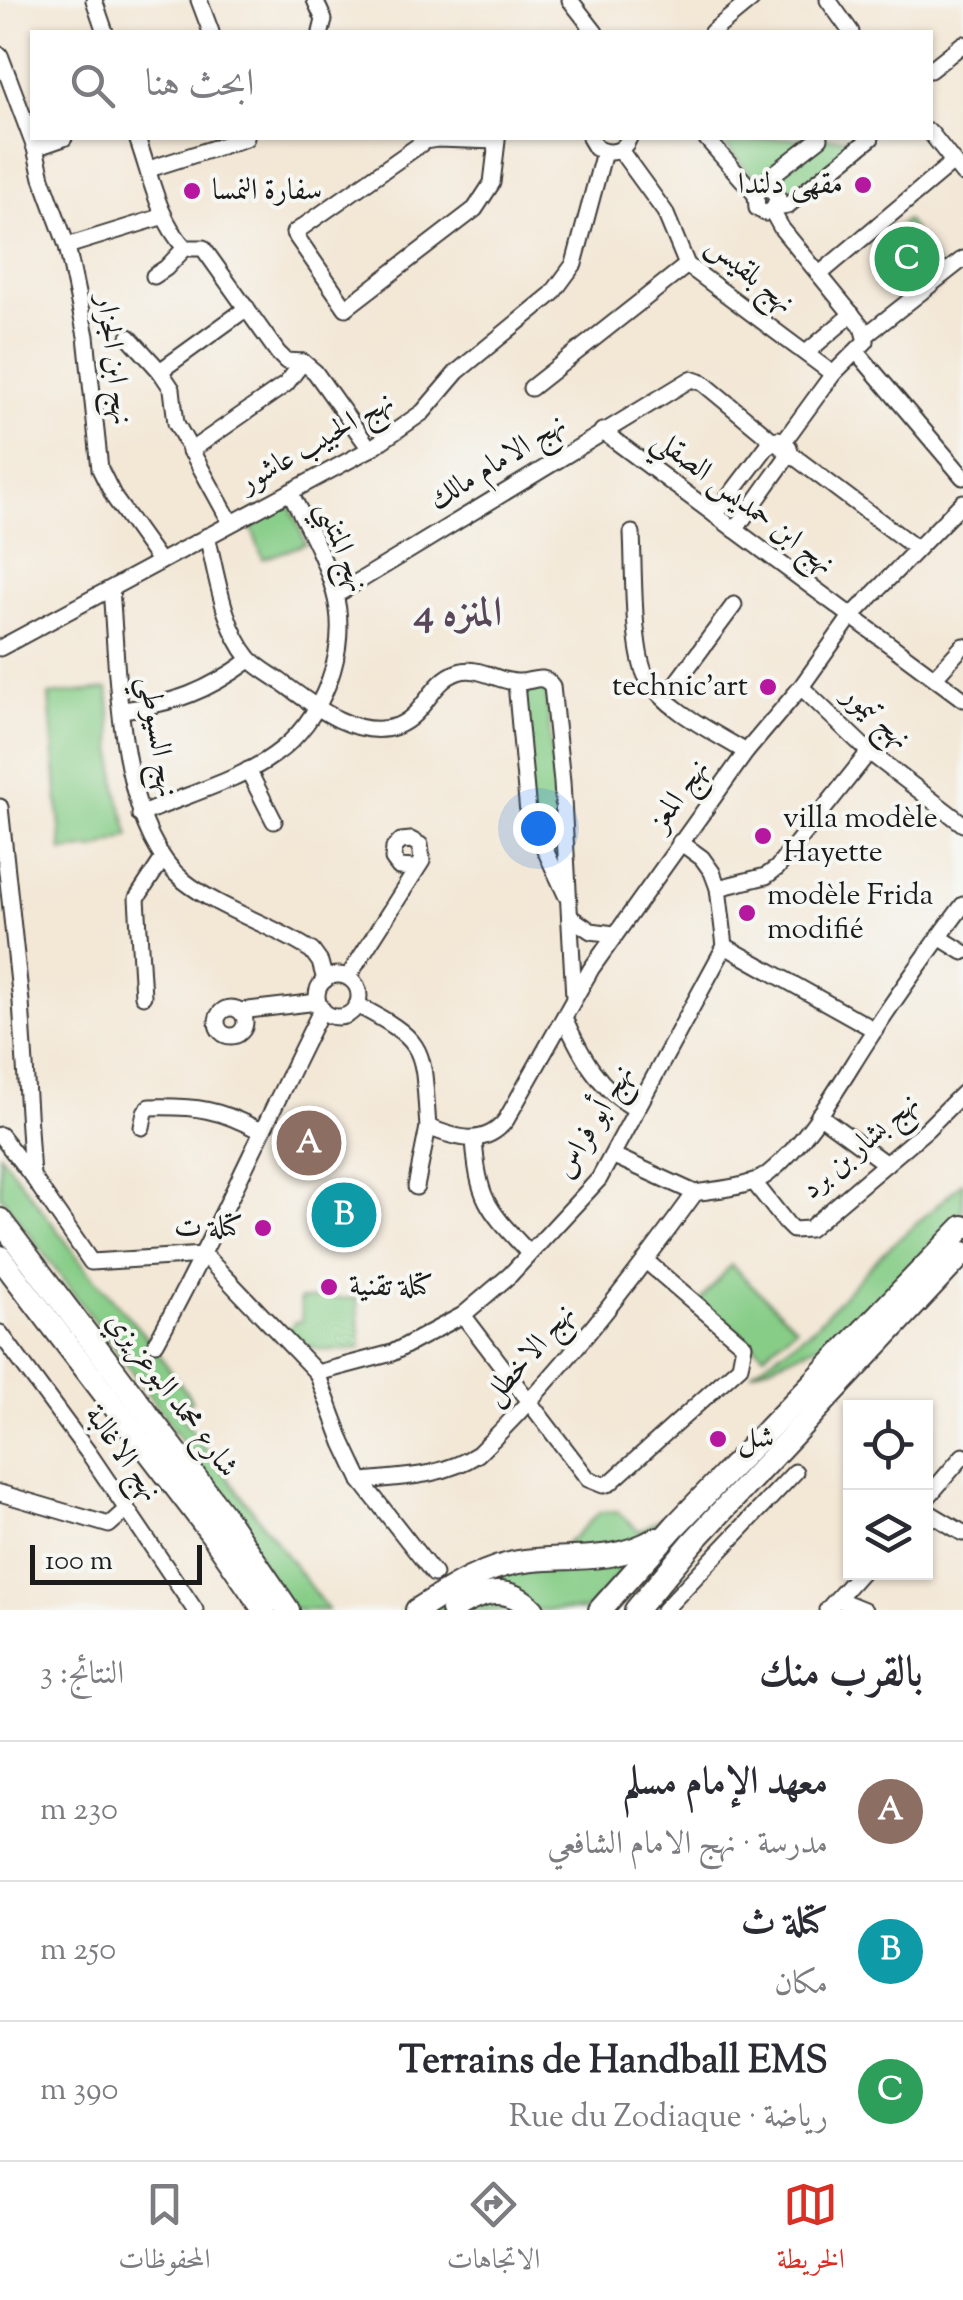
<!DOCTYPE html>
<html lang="ar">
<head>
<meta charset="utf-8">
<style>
	body { margin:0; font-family:"Sorts Mill Goudy",Amiri,serif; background:#f7f7f7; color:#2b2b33; direction:rtl }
	.controls { position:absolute; right:30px; bottom:30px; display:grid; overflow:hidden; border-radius:0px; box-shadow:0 2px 8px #0004 }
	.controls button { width:90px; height:90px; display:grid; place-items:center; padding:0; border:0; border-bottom:2px solid #e1e1e2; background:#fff; color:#2b2b33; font:50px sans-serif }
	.scale { position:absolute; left:30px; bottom:25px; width:172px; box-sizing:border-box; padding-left:10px; border:5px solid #1c1c1c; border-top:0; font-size:28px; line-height:35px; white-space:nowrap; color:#1c1c1c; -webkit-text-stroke:8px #f6f6f2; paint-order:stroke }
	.you { position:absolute; left:538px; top:828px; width:35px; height:35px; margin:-25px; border:8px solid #fff; border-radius:50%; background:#1a73e8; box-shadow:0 0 0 15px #1a73e833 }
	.badge { display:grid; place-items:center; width:65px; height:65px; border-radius:50%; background:#d93025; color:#fff; font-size:32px; font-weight:700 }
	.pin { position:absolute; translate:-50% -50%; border:5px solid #fff; box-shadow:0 2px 10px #0006 }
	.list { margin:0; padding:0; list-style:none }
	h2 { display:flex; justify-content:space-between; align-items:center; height:130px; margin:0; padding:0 40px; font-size:42px }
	h2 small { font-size:32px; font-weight:400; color:#7c7c81 }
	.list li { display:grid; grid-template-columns:65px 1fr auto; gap:30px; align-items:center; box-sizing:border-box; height:140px; padding:0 40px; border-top:2px solid #e1e1e2 }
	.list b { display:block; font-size:38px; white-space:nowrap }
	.list p { margin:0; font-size:32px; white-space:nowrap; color:#7c7c81 }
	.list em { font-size:32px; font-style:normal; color:#7c7c81 }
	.icon { flex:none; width:55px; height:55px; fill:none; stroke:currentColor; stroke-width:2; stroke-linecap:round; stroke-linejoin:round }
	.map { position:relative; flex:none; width:963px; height:1610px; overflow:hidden; direction:ltr }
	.search { position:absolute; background:#fff; box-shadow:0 2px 8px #0004; left:30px; right:30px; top:30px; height:110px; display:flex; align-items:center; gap:25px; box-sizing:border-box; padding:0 35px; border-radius:0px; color:#7c7c81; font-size:38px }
	.sheet { height:550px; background:#fff }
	nav { display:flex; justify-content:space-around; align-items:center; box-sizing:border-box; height:140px; border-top:2px solid #e1e1e2; background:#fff; font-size:28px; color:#7c7c81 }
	nav a { display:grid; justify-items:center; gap:5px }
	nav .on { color:#d93025 }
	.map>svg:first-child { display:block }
	.green { fill:#87cd88; stroke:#527452; stroke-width:2.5 }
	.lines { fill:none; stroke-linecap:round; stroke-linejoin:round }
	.minor-casing { stroke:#3c3a38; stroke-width:19 }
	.highway-casing { stroke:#3c3a38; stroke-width:26 }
	.minor { stroke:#fff; stroke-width:15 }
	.highway { stroke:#fff; stroke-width:22 }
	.poi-dot { fill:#b5179e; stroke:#f6f6f2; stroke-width:4 }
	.labels { text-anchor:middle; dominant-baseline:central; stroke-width:8; stroke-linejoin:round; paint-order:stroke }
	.poi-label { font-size:30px; fill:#1c1c1c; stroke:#f6f6f2; text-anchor:start }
	.street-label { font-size:30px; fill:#1c1c1c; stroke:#f6f6f2 }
	.district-label { font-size:40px; font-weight:bold; fill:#584859; stroke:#f6f6f2 }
</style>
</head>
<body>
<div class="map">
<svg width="963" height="1610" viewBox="0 0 963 1610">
	<rect width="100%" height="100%" fill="#f6f6f2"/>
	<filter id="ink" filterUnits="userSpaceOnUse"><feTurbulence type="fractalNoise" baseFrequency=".01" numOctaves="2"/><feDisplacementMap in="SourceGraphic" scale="20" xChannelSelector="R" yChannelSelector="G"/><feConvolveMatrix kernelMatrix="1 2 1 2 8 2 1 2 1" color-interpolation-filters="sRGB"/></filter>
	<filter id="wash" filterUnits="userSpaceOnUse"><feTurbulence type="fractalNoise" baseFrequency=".0048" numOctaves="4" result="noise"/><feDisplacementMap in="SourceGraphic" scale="40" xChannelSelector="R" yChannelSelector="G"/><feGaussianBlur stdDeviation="2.25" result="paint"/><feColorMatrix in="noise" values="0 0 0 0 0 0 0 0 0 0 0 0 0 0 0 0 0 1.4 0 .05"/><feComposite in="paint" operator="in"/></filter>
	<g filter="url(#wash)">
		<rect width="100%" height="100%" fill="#f3e7d5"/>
		<g class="green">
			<polygon points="719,138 812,138 757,182"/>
			<polygon points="825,138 865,138 781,204 767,185"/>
			<polygon points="906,220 942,270 906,298 872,248"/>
			<polygon points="290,505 306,544 263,559 250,524"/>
			<polygon points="540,683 546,687 563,883 530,813 521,695 526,685"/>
			<polygon points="108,689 117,790 130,836 98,848 62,851 49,695"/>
			<polygon points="0,1154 88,1271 146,1337 192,1400 178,1412 328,1610 292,1610 163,1414 0,1195"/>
			<polygon points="963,1182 963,1209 851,1331 751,1373 813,1328 881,1255"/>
			<polygon points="731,1265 796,1327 764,1354 700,1301"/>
			<path d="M357,1298L361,1348C327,1351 315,1355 287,1332L294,1323L302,1321L300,1299Z"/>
			<polygon points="685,1505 586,1610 403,1610 454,1576 561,1549 600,1512 617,1511 639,1531"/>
		</g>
	</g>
	<g filter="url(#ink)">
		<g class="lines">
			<g class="minor-casing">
				<g id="minor">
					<polyline points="94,0 105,32"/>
					<polyline points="199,0 211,32"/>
					<polyline points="315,0 324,20 321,32"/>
					<polyline points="570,0 595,32"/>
					<polyline points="828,0 851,32"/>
					<polyline points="712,32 751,0"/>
					<polyline points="0,55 35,148 64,138"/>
					<polyline points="930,70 963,44"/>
					<polyline points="930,132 963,174"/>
					<path d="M137,138C151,176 157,217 185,248H203L278,353L286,361L303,362L315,372L370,449"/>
					<path d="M590,138L596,148C610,155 623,153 629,138"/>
					<polyline points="706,138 756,195"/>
					<polyline points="497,141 437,139 425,141 294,233 346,308 475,209 492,183 497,141 497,138"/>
					<polyline points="35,148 42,178 67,246"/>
					<polyline points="620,150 665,212 687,265 833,374"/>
					<polyline points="149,169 246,138"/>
					<polyline points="763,189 772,191 778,198 772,211 765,213 757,208 756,195 771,176 820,138"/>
					<polyline points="776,208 787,206 871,138"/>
					<polyline points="772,211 782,229 862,327 866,341 833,374 787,437"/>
					<polyline points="821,273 953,162"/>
					<polyline points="154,276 166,268 185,248"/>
					<polyline points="865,336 963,259"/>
					<polyline points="129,337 160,371 172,389 176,423 231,523"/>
					<polyline points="857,352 963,477"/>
					<polyline points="806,353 852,314"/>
					<polyline points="160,371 247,308"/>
					<polyline points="531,388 687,265"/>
					<polyline points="602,431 963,699"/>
					<polyline points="190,451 286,384 303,362"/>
					<polyline points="715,515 772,440 778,439"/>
					<polyline points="735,530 790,453 789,447"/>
					<path d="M632,533C634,567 632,653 647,678C667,711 714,732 746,752"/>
					<path d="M207,536C217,575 223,626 249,658C257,667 270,674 280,681C310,703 356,741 397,726C425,715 431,681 458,672C479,665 497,682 517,682C532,683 542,672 552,686L562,782L574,997"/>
					<polyline points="160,562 115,499 100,469 86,336 67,246 161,217"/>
					<path d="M111,589C118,670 117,827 184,881C222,911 272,924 312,951L320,962L325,980"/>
					<polyline points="336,595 691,379 703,383 772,440 917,549"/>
					<polyline points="0,648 370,449 423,412 457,372 552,294 574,264 604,152"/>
					<polyline points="935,677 963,646"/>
					<polyline points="516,683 528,813 566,895"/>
					<polyline points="801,687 869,752 963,824"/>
					<polyline points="665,698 734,605"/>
					<path d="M122,710C176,703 206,692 250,660"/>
					<polyline points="248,770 274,821"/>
					<polyline points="0,807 21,1002 32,1176 91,1262 204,1255"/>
					<path d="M140,815C182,796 238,781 274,755C323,721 351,649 334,591C325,557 306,524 290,492"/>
					<polyline points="718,888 766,876 777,868 869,752"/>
					<polyline points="570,917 591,931 614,934"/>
					<polyline points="939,937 963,952"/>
					<polyline points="725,946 875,1030"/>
					<circle cx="338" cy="996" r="21"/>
					<polyline points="348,977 422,861 420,845 411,840 401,841 394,848 393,859 399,867 415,868"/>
					<polyline points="143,996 137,898 162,860"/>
					<path d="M357,1005C430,1043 422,1049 428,1127C455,1138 485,1148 506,1120L591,969L746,752L801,687L850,618L963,502"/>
					<circle cx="231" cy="1022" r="14"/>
					<polyline points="240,1011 318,1002"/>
					<path d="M564,1018C582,1056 598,1089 636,1109"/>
					<polyline points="819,1115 886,1164"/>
					<path d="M142,1127L145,1112L150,1107C196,1106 220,1109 260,1131"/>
					<polyline points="0,1135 32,1176"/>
					<path d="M474,1139C478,1201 488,1209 529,1253"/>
					<polyline points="614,1156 695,1193"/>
					<polyline points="753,1181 787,1224 793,1230 809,1229 927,1129 963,1093"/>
					<polyline points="416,1187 428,1127"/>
					<polyline points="204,1255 317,1373 343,1443 361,1481 434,1574"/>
					<polyline points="463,1315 588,1479 603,1485 610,1483 740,1366 744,1345 646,1261"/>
					<polyline points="0,1333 90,1455 195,1610"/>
					<path d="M156,1343C216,1234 266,1120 322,1009"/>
					<polyline points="317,1373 392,1353 463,1315 510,1275 599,1179 725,946 718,888 712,872 702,858 680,842"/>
					<path d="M361,1481C402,1477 443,1477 478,1454C559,1375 629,1284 695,1193C718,1189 751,1188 769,1173C810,1140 841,1081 870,1037C899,992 931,948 963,905"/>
					<polyline points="0,1493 109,1525 127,1509"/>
					<polyline points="926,1499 963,1456"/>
					<polyline points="926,1511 963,1533"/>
					<polyline points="837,1599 864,1610"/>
					<polyline points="664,1610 795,1472"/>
					<polyline points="827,1610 861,1572"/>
				</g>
			</g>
			<g class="highway-casing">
				<g id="highway">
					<polyline points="0,1220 223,1514 288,1610"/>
					<polyline points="0,1257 211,1533 264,1610"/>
					<path d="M417,1610C450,1589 485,1566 525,1561C570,1555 613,1564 656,1539"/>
					<path d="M452,1610C480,1592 508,1583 533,1610"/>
					<polyline points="600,1610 675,1526 963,1227"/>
					<polyline points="636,1610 692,1543 963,1253"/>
				</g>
			</g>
			<use href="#minor" class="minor"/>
			<use href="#highway" class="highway"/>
		</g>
	</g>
	<g class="poi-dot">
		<circle cx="863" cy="185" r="10"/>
		<circle cx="192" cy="191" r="10"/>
		<circle cx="768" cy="687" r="10"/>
		<circle cx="763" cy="836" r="10"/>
		<circle cx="747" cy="913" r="10"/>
		<circle cx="263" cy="1228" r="10"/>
		<circle cx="329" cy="1287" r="10"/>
		<circle cx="718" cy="1439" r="10"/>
	</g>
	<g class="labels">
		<g class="poi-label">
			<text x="843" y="185" text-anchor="end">مقهى دلندا</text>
			<text x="212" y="191">سفارة النمسا</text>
			<text x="748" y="687" text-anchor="end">technic'art</text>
			<text x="783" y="819">villa modèle<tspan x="783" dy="34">Hayette</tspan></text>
			<text x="767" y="896">modèle Frida<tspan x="767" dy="34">modifié</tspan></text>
			<text x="243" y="1228" text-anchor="end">كتلة ت</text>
			<text x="349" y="1287">كتلة تقنية</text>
			<text x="738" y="1439">شل</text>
		</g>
		<g class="street-label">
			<text transform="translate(750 275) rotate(40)">نهج بلقيس</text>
			<text transform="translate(113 360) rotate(83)">نهج ابن الجزار</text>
			<text transform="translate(317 443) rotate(-30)">نهج الحبيب عاشور</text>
			<text transform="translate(498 463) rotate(-32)">نهج الامام مالك</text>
			<text transform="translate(743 503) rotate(37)">نهج ابن حمديس الصقلي</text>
			<text transform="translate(341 547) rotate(69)">نهج المتنبي</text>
			<text transform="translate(876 718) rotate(42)">نهج تيمور</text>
			<text transform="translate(157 737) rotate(81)">نهج السيوطي</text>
			<text transform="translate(680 795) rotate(-54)">نهج المعز</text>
			<text transform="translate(595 1122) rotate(-59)">نهج أبو فراس</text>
			<text transform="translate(861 1147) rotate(-41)">نهج بشار بن برد</text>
			<text transform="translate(530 1355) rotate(-49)">نهج الاخطل</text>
			<text transform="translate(171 1395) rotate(53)">شارع محمد البوعزيزي</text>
			<text transform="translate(122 1454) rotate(55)">نهج الاغالبة</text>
		</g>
		<g class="district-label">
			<text x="458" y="615">المنزه 4</text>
		</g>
	</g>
</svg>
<div class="controls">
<button><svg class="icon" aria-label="locate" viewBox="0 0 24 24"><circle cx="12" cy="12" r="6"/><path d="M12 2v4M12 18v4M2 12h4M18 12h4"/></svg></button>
<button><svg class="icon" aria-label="layers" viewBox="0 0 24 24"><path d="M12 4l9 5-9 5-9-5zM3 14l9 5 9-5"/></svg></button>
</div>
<div class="scale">100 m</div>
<div class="you"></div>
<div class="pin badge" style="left:309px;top:1143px;background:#8d6e63">A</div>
<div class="pin badge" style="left:344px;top:1215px;background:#0f9aa8">B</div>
<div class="pin badge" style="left:907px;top:259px;background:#2e9e5b">C</div>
<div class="search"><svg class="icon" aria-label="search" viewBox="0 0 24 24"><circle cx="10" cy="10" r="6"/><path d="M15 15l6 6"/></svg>ابحث هنا</div>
</div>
<section class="sheet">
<h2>بالقرب منك<small>النتائج: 3</small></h2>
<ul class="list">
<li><span class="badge" style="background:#8d6e63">A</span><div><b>معهد الإمام مسلم</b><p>مدرسة · نهج الامام الشافعي</p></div><em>230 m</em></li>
<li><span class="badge" style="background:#0f9aa8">B</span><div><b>كتلة ث</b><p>مكان</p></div><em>250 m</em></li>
<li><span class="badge" style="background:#2e9e5b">C</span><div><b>Terrains de Handball EMS</b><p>رياضة · Rue du Zodiaque</p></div><em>390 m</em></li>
</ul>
</section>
<nav>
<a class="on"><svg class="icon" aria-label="map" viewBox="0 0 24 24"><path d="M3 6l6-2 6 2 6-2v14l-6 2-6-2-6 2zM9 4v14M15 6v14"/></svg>الخريطة</a>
<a><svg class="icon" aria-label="directions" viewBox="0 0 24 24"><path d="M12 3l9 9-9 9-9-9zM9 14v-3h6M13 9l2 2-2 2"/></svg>الاتجاهات</a>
<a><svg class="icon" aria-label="saved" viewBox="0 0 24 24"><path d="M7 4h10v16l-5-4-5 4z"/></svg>المحفوظات</a>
</nav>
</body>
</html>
